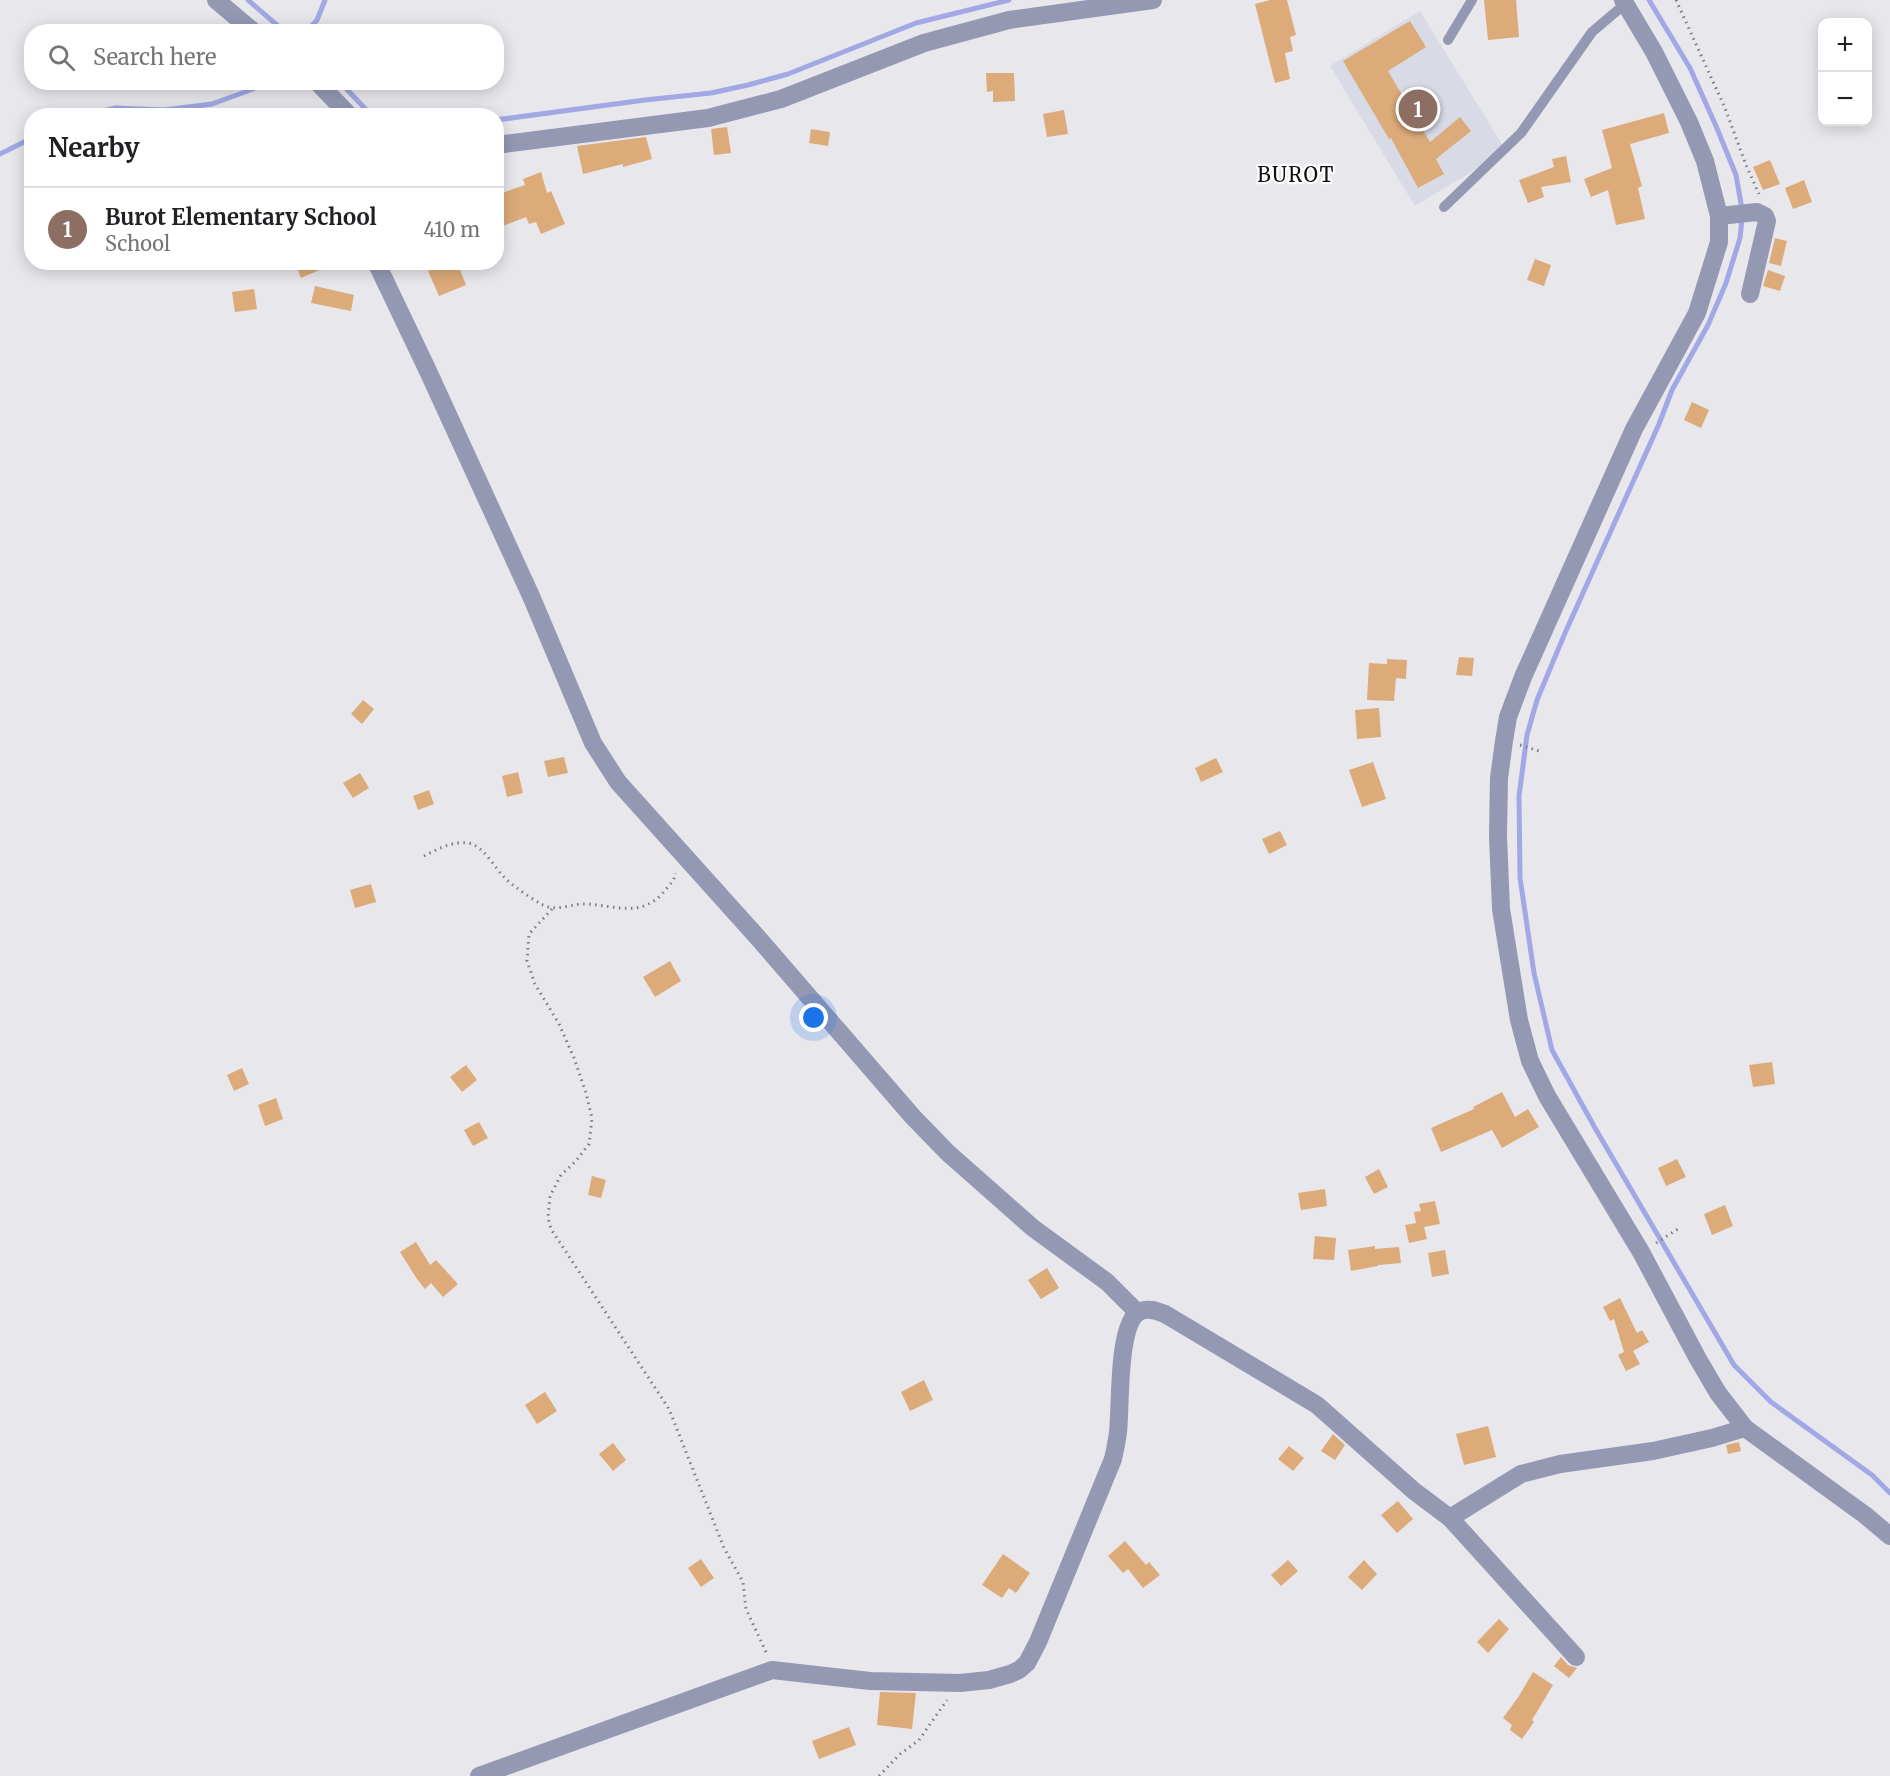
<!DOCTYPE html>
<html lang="en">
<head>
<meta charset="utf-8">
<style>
	body { margin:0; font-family:Merriweather,serif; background:#f2f2f2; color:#202124 }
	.controls { position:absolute; right:18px; top:18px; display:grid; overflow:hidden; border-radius:12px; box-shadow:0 3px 15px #0003 }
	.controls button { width:54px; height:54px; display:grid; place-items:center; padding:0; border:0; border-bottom:2px solid #e0e0e0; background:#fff; color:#202124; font:30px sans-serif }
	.you { position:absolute; left:814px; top:1018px; width:21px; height:21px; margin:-15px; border:4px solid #fff; border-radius:50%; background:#1a73e8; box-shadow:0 0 0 9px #1a73e833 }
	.badge { display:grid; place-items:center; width:39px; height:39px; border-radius:50%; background:#0b8043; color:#fff; font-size:20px; font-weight:700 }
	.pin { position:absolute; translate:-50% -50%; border:3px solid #fff; box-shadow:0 2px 6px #0006 }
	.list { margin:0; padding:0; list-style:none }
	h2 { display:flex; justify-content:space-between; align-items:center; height:78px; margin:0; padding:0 24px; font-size:26px }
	h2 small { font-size:20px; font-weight:400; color:#757577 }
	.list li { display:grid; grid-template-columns:39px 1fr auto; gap:18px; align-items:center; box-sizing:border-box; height:84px; padding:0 24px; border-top:2px solid #e0e0e0 }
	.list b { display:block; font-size:22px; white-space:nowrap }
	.list p { margin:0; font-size:20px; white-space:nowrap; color:#757577 }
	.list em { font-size:20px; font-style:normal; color:#757577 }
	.icon { flex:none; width:33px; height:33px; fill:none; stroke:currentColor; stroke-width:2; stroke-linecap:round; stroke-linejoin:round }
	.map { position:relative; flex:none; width:1890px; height:1776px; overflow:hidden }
	.search { position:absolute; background:#fff; box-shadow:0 3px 15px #0003; left:24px; top:24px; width:480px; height:66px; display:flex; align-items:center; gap:15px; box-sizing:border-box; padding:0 21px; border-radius:24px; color:#757577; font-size:22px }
	.panel { position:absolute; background:#fff; box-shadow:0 3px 15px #0003; left:24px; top:108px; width:480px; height:162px; border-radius:24px }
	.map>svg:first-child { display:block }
	.built { fill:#d8dae6 }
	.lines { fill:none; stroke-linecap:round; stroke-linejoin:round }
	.stream { stroke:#a1a8e5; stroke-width:5 }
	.building { fill:#ddab7a }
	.path { stroke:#7d7d80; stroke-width:3; stroke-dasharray:1.5 4.5; stroke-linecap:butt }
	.lane { stroke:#9498b3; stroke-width:10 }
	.street { stroke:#9498b3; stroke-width:18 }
	.labels { text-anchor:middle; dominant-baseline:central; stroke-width:4.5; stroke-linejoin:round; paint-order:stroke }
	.quarter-label { font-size:20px; letter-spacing:1.5px; fill:#101012; stroke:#fff }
</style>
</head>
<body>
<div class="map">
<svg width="1890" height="1776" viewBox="0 0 1890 1776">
	<rect width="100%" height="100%" fill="#e7e7ec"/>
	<polygon class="built" points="1420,11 1506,151 1415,206 1330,66"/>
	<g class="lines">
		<g class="stream">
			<polyline points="248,0 285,32"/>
			<polyline points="1649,0 1690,68 1716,126 1736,175 1742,209"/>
			<polyline points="306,32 317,20 325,0"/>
			<polyline points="340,82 372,116"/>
			<polyline points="81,116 116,108 164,110 212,104 253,89 259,82"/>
			<polyline points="496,120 645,100 711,93 748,85 788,74 916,23 1009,0"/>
			<polyline points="0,154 32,138"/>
			<polyline points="1742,219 1740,238 1726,283 1708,325 1672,390 1659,424 1565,633 1537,700 1527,735 1519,796 1520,878 1534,973 1552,1050 1595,1128 1734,1365 1771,1402 1872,1475 1890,1493"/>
		</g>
	</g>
	<g class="building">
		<polygon points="1270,0 1287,0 1296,35 1290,37 1293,51 1285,53 1290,79 1275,83 1255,4"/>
		<polygon points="1484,0 1516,0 1519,37 1488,40"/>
		<polygon points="1410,21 1426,47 1388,71 1430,142 1460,117 1471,131 1436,159 1444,174 1418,188 1391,138 1389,139 1343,61"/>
		<polygon points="986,73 1014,73 1015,101 993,102 993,91 987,92"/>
		<polygon points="1064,110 1068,134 1047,137 1043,114"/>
		<polygon points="1664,113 1669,133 1630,144 1642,186 1638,188 1645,219 1616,225 1608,190 1591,197 1584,179 1612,168 1602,130"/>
		<polygon points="727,127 731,153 714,155 711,129"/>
		<polygon points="811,129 830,132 828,146 809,143"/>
		<polygon points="646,137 652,159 623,167 623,164 583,174 577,146"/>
		<polygon points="1566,156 1571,182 1541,187 1544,197 1528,203 1519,180 1554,167 1552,159"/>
		<polygon points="1770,160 1780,184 1763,190 1753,167"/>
		<polygon points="541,172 547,193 551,191 565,224 541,234 536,222 529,224 526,217 500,227 496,217 496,195 525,185 523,179"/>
		<polygon points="1804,180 1812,202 1793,209 1785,188"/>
		<polygon points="1775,238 1787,241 1781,266 1769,263"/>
		<polygon points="1535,259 1551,265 1544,286 1527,280"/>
		<polygon points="295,262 338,262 301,278"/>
		<polygon points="448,262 457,262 466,285 439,296 428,271"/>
		<polygon points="1768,270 1785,276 1780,291 1763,286"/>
		<polygon points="315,286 354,295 351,311 311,303"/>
		<polygon points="254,289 257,309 235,312 232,292"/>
		<polygon points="1692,402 1709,410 1701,428 1684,420"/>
		<polygon points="1459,657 1474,658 1472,676 1456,675"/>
		<polygon points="1387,659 1407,660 1406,679 1396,678 1394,701 1367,700 1369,663 1387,664"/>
		<polygon points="363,700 374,709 362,724 351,714"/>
		<polygon points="1379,708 1381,737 1357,739 1355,710"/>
		<polygon points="564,757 568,773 548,777 544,761"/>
		<polygon points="1216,758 1223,772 1201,782 1195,768"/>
		<polygon points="1373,762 1386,799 1362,807 1349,770"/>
		<polygon points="518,772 523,793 507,797 502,776"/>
		<polygon points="360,773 369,788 353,798 343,783"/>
		<polygon points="429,790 434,804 418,810 413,796"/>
		<polygon points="1280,831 1287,845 1269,854 1262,839"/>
		<polygon points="371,884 376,902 355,908 350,890"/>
		<polygon points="670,961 681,981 655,997 643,977"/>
		<polygon points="1772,1062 1775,1084 1753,1087 1749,1065"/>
		<polygon points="466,1065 477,1080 462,1092 450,1077"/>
		<polygon points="242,1068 249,1084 234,1091 227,1075"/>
		<polygon points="1502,1092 1515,1117 1528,1109 1539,1127 1502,1148 1492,1130 1441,1152 1431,1128 1474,1109 1473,1107"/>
		<polygon points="276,1098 283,1119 265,1126 258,1105"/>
		<polygon points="479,1122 488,1138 473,1146 464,1130"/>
		<polygon points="1677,1159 1686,1177 1666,1186 1658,1168"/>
		<polygon points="1379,1169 1388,1187 1374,1194 1365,1177"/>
		<polygon points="592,1176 606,1180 601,1198 588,1195"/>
		<polygon points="1325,1189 1327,1206 1301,1210 1298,1193"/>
		<polygon points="1435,1201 1440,1224 1424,1227 1427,1239 1409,1243 1405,1225 1416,1223 1414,1212 1421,1211 1419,1204"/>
		<polygon points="1725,1205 1733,1226 1712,1235 1704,1214"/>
		<polygon points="1315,1236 1336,1238 1334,1260 1313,1259"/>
		<polygon points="416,1242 430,1265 436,1260 458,1284 443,1297 431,1283 425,1289 417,1279 400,1252"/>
		<polygon points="1375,1246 1375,1249 1399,1247 1401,1263 1378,1265 1378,1266 1351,1271 1348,1250"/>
		<polygon points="1445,1250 1449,1274 1432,1277 1428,1253"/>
		<polygon points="1047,1268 1059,1288 1041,1299 1028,1280"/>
		<polygon points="1620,1298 1637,1333 1642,1330 1649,1342 1633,1351 1640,1364 1626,1371 1618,1355 1624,1352 1614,1319 1610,1321 1603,1307"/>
		<polygon points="924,1380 933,1400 910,1411 901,1392"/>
		<polygon points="545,1392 557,1411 537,1424 525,1405"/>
		<polygon points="1488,1426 1496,1457 1464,1465 1456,1434"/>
		<polygon points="1333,1434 1345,1445 1335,1460 1321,1451"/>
		<polygon points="1739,1442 1741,1451 1728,1454 1726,1445"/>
		<polygon points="613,1443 626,1460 613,1471 599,1454"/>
		<polygon points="1289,1446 1304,1458 1293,1471 1278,1459"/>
		<polygon points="1398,1501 1413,1519 1397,1533 1381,1515"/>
		<polygon points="1125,1541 1146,1565 1149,1562 1160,1575 1143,1588 1128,1569 1123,1573 1108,1556"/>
		<polygon points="1003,1554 1030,1573 1016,1593 1009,1588 1002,1598 982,1585"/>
		<polygon points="701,1559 714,1578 701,1587 688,1568"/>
		<polygon points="1288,1560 1298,1571 1281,1586 1271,1575"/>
		<polygon points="1364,1560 1377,1574 1362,1590 1348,1577"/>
		<polygon points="1499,1619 1509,1629 1488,1653 1477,1642"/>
		<polygon points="1561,1657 1568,1665 1577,1668 1569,1678 1554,1666"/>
		<polygon points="1533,1672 1553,1685 1532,1720 1534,1722 1522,1739 1510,1730 1512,1725 1503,1718 1519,1696"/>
		<polygon points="880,1692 916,1693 912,1729 877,1725"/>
		<polygon points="849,1727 856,1745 819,1759 812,1741"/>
	</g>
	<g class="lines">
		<g class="path">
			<polyline points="1676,0 1725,108 1746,165 1759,194"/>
			<polyline points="1520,745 1542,752"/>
			<path d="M424,856C438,849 452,841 468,843C484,846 493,866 504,877C514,887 529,897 541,904C555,912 567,905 582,904C614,904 642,921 667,888C671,883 675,880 675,873"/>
			<polyline points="552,909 529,934 527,961 535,984 559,1024 574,1058 586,1093 592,1118 589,1144 576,1161 561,1175 550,1196 548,1218 551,1229 669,1409 724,1548 743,1582 746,1609 767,1654"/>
			<polyline points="1656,1243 1678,1229"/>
			<polyline points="879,1776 899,1755 919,1740 947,1700"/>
		</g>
		<g class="lane">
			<polyline points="1448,40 1472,0"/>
			<polyline points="1444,207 1521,133 1592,32 1625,4"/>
		</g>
		<g class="street">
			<polyline points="216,0 254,32"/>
			<polyline points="1623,0 1654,52 1689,122 1705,161 1719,216 1719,242 1697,313 1634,429 1523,677 1508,717 1504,741 1499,778 1498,836 1501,909 1519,1020 1530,1061 1547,1096 1641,1252 1698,1359 1718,1393 1745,1428 1865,1515 1890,1536"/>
			<polyline points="317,82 350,116"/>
			<polyline points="496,145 708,118 781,99 924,43 1009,20 1153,0"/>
			<polyline points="1719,216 1757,212 1765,216 1767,221 1750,294"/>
			<polyline points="376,262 428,371 531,596 593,743 618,782 759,939 913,1117 948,1153 1033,1228 1107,1282 1137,1312"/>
			<polyline points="1450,1518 1576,1657"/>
			<path d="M479,1776L772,1670L870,1681L960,1683L989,1680L1010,1674L1019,1670L1027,1663L1038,1642L1113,1459C1115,1450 1117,1441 1118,1432C1121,1407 1117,1324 1139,1312C1147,1307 1157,1311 1165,1314L1317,1405L1414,1491L1450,1518L1521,1474L1560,1464L1653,1451L1712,1438L1745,1428"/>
		</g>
	</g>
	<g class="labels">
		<g class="quarter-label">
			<text x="1296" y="174">BUROT</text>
		</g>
	</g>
</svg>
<div class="controls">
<button>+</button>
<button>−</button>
</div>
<div class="you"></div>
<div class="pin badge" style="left:1418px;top:109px;background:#8d6e63">1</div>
<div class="search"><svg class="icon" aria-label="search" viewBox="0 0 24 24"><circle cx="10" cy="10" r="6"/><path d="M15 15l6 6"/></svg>Search here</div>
<section class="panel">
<h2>Nearby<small></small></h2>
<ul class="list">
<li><span class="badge" style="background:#8d6e63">1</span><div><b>Burot Elementary School</b><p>School</p></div><em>410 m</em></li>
</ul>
</section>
</div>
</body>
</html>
